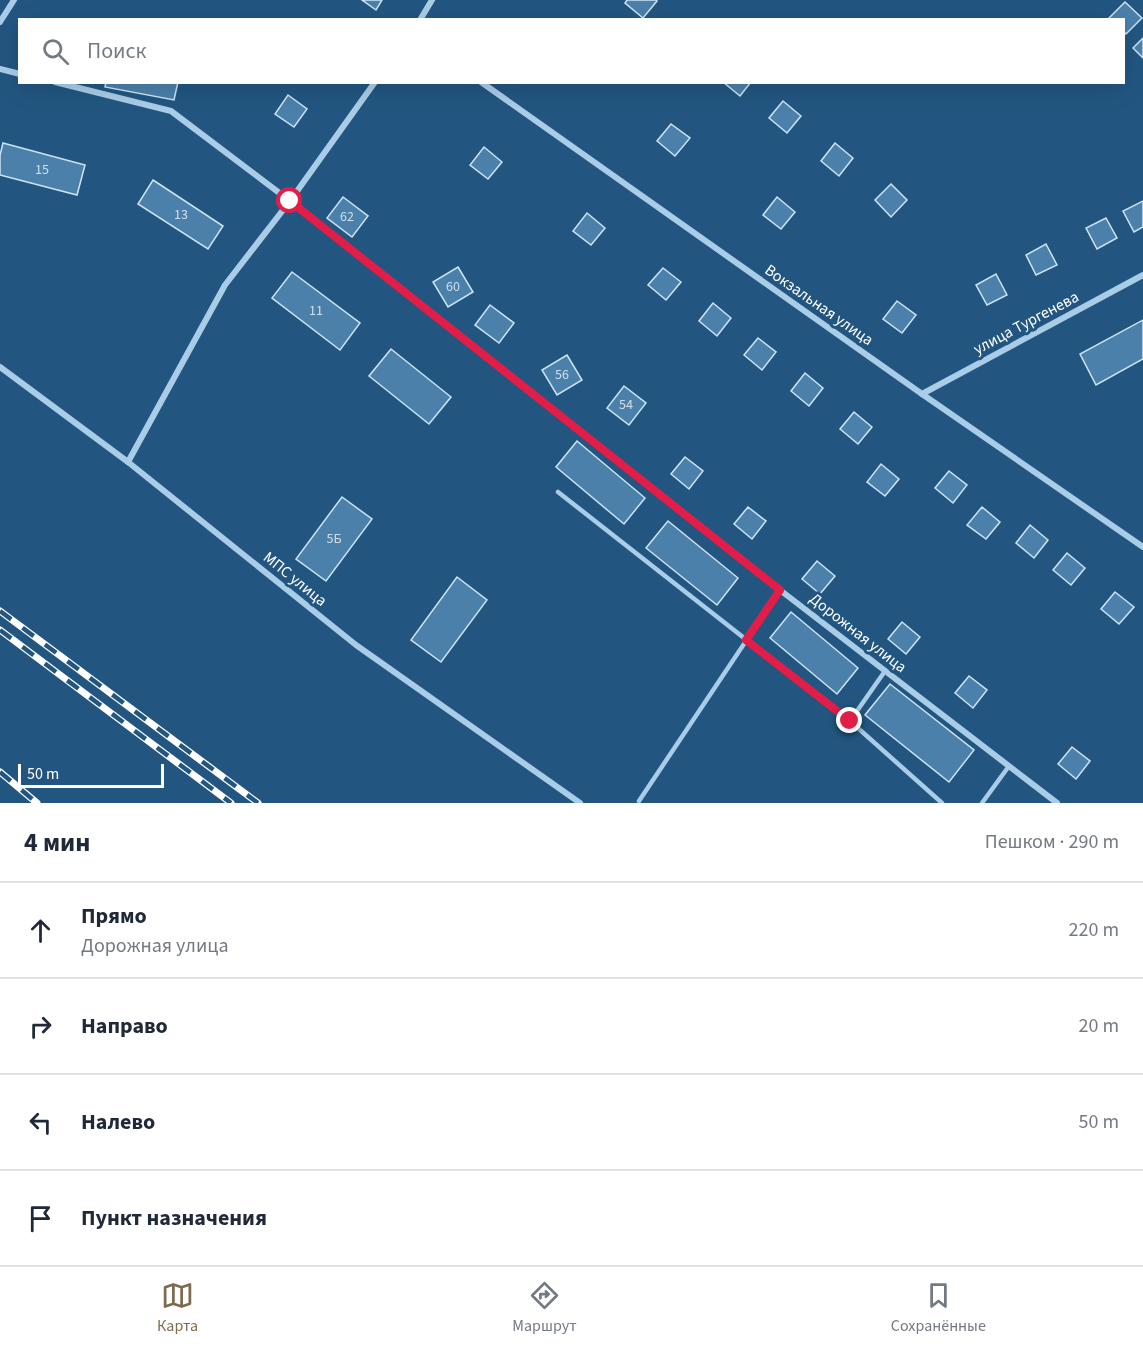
<!DOCTYPE html>
<html lang="ru">
<head>
<meta charset="utf-8">
<style>
	body { margin:0; font-family:"Source Sans 3",sans-serif; background:#f6f6f7; color:#1f2937 }
	.scale { position:absolute; left:18px; bottom:15px; width:146px; box-sizing:border-box; padding-left:6px; border:3px solid #fff; border-top:0; font-size:16px; line-height:21px; white-space:nowrap; color:#fff; -webkit-text-stroke:4px #225681; paint-order:stroke }
	.stop { position:absolute; width:18px; height:18px; margin:-14px; border:4px solid #e11d48; border-radius:50%; background:#fff }
	.stop.end { background:#e11d48; border-color:#fff; box-shadow:0 2px 6px #0008 }
	.list { margin:0; padding:0; list-style:none }
	h2 { display:flex; justify-content:space-between; align-items:center; height:78px; margin:0; padding:0 24px; font-size:26px }
	h2 small { font-size:20px; font-weight:400; color:#747a83 }
	.list li { display:grid; grid-template-columns:39px 1fr auto; gap:18px; align-items:center; box-sizing:border-box; height:96px; padding:0 24px; border-top:2px solid #e0e1e3 }
	.list b { display:block; font-size:22px; white-space:nowrap }
	.list p { margin:0; font-size:20px; white-space:nowrap; color:#747a83 }
	.list em { font-size:20px; font-style:normal; color:#747a83 }
	.icon { flex:none; width:33px; height:33px; fill:none; stroke:currentColor; stroke-width:2; stroke-linecap:round; stroke-linejoin:round }
	.map { position:relative; flex:none; width:1143px; height:803px; overflow:hidden }
	.search { position:absolute; background:#fff; box-shadow:0 6px 24px #0002; left:18px; right:18px; top:18px; height:66px; display:flex; align-items:center; gap:15px; box-sizing:border-box; padding:0 21px; border-radius:0px; color:#747a83; font-size:22px }
	.sheet { height:462px; background:#fff }
	nav { display:flex; justify-content:space-around; align-items:center; box-sizing:border-box; height:84px; border-top:2px solid #e0e1e3; background:#fff; font-size:16px; color:#747a83 }
	nav a { display:grid; justify-items:center; gap:3px }
	nav .on { color:#7e6b4e }
	.map>svg:first-child { display:block }
	.building { fill:#4b80aa; stroke:#cde4f6; stroke-width:1.5 }
	.lines { fill:none; stroke-linecap:round; stroke-linejoin:round }
	.service { stroke:#a9cce7; stroke-width:4.5 }
	.minor { stroke:#a9cce7; stroke-width:6 }
	.rail-casing { stroke:#fff; stroke-width:7 }
	.rail { stroke:#225681; stroke-width:4.5; stroke-dasharray:14; stroke-linecap:butt }
	.route { stroke:#e11d48; stroke-width:8 }
	.labels { text-anchor:middle; dominant-baseline:central; stroke-width:6; stroke-linejoin:round; paint-order:stroke }
	.number-label { font-size:14px; fill:#d2dfea }
	.street-label { font-size:16px; fill:#fff; stroke:#225681 }
</style>
</head>
<body>
<div class="map">
<svg width="1143" height="803" viewBox="0 0 1143 803">
	<rect width="100%" height="100%" fill="#225681"/>
	<g class="building">
		<polygon points="362,0 382,0 376,10"/>
		<polygon points="627,0 656,0 657,1 643,18 625,3"/>
		<polygon points="1125,2 1142,18 1126,34 1124,32 1124,20 1111,20 1109,18"/>
		<polygon points="1143,38 1143,58 1133,48"/>
		<polygon points="106,82 178,82 174,100 105,87"/>
		<polygon points="723,82 751,82 740,96"/>
		<polygon points="288,95 307,109 294,127 275,114"/>
		<polygon points="783,101 801,116 787,133 769,118"/>
		<polygon points="671,124 690,138 675,156 657,141"/>
		<polygon points="3,143 85,165 77,195 0,175 0,155"/>
		<polygon points="835,143 853,158 839,176 821,161"/>
		<polygon points="484,147 502,162 488,179 470,165"/>
		<polygon points="153,180 223,226 208,249 138,204"/>
		<polygon points="891,184 907,200 891,217 875,200"/>
		<polygon points="343,197 368,216 352,237 327,218"/>
		<polygon points="777,197 795,212 781,229 763,215"/>
		<polygon points="1143,201 1143,227 1134,232 1123,211"/>
		<polygon points="587,213 605,228 591,245 573,231"/>
		<polygon points="1106,218 1117,238 1097,249 1086,228"/>
		<polygon points="1046,244 1057,265 1036,275 1026,255"/>
		<polygon points="458,267 473,292 448,307 433,282"/>
		<polygon points="663,268 681,282 666,300 648,285"/>
		<polygon points="292,272 360,323 340,350 272,298"/>
		<polygon points="996,274 1007,295 987,305 976,285"/>
		<polygon points="897,301 916,315 902,333 883,319"/>
		<polygon points="713,303 731,318 717,336 699,321"/>
		<polygon points="490,305 514,323 499,343 475,325"/>
		<polygon points="1143,320 1143,359 1096,385 1080,354"/>
		<polygon points="758,338 776,352 762,370 744,355"/>
		<polygon points="391,349 451,397 429,424 369,376"/>
		<polygon points="567,355 582,380 557,395 542,370"/>
		<polygon points="805,373 823,388 809,406 791,391"/>
		<polygon points="624,386 646,403 629,425 607,408"/>
		<polygon points="854,412 872,427 858,444 840,429"/>
		<polygon points="577,441 645,498 624,524 556,467"/>
		<polygon points="685,457 703,471 689,489 671,474"/>
		<polygon points="881,464 899,479 885,496 867,482"/>
		<polygon points="949,471 967,485 953,503 935,488"/>
		<polygon points="342,497 372,519 326,581 296,559"/>
		<polygon points="748,507 766,521 752,539 734,524"/>
		<polygon points="982,507 1000,522 986,539 967,525"/>
		<polygon points="668,521 738,578 717,605 646,548"/>
		<polygon points="1030,525 1048,540 1034,558 1016,543"/>
		<polygon points="1067,553 1085,568 1071,585 1053,570"/>
		<polygon points="817,561 835,576 820,594 802,579"/>
		<polygon points="457,577 487,600 441,662 411,640"/>
		<polygon points="1115,592 1134,607 1119,624 1101,609"/>
		<polygon points="791,612 858,668 837,694 770,638"/>
		<polygon points="902,622 920,637 906,654 888,639"/>
		<polygon points="969,676 987,690 973,708 955,693"/>
		<polygon points="890,684 974,750 949,782 865,715"/>
		<polygon points="1072,747 1090,761 1076,779 1058,764"/>
	</g>
	<g class="lines">
		<g class="service">
			<polyline points="558,492 850,721 885,671"/>
			<polyline points="850,721 942,803"/>
			<polyline points="639,801 780,590"/>
			<polyline points="982,803 1009,766"/>
		</g>
		<g class="minor">
			<polyline points="420,20 432,0"/>
			<polyline points="0,22 14,0"/>
			<polyline points="0,69 20,74"/>
			<polyline points="55,82 171,111 290,201 780,590 1057,803"/>
			<polyline points="481,82 922,394 1143,547"/>
			<polyline points="0,367 128,462 356,645 580,803"/>
			<polyline points="922,394 1143,275"/>
			<polyline points="128,462 225,285 290,201 375,82"/>
		</g>
		<g class="rail-casing">
			<g id="rail">
				<polyline points="0,611 258,803"/>
				<polyline points="0,630 231,803"/>
				<polyline points="0,772 37,803"/>
			</g>
		</g>
		<use href="#rail" class="rail"/>
	</g>
	<g class="lines">
		<polyline class="route" points="290,201 780,590 746,640 850,721"/>
	</g>
	<g class="labels">
		<g class="number-label">
			<text x="42" y="170">15</text>
			<text x="181" y="215">13</text>
			<text x="347" y="217">62</text>
			<text x="453" y="287">60</text>
			<text x="316" y="311">11</text>
			<text x="562" y="375">56</text>
			<text x="626" y="405">54</text>
			<text x="334" y="539">5Б</text>
		</g>
		<g class="street-label">
			<text transform="translate(819 305) rotate(35)">Вокзальная улица</text>
			<text transform="translate(1026 323) rotate(-28)">улица Тургенева</text>
			<text transform="translate(295 579) rotate(39)">МПС улица</text>
			<text transform="translate(858 633) rotate(38)">Дорожная улица</text>
		</g>
	</g>
</svg>
<div class="scale">50 m</div>
<div class="stop" style="left:290px;top:201px"></div>
<div class="stop end" style="left:850px;top:721px"></div>
<div class="search"><svg class="icon" aria-label="search" viewBox="0 0 24 24"><circle cx="10" cy="10" r="6"/><path d="M15 15l6 6"/></svg>Поиск</div>
</div>
<section class="sheet">
<h2>4 мин<small>Пешком · 290 m</small></h2>
<ul class="list">
<li><svg class="icon" aria-label="ahead" viewBox="0 0 24 24"><path d="M12 20V5M6 11l6-6 6 6"/></svg><div><b>Прямо</b><p>Дорожная улица</p></div><em>220 m</em></li>
<li><svg class="icon" aria-label="right" viewBox="0 0 24 24"><path d="M7 20v-9h11M14 6l5 5-5 5"/></svg><div><b>Направо</b></div><em>20 m</em></li>
<li><svg class="icon" aria-label="left" viewBox="0 0 24 24"><path d="M17 20v-9H6M10 6l-5 5 5 5"/></svg><div><b>Налево</b></div><em>50 m</em></li>
<li><svg class="icon" aria-label="arrive" viewBox="0 0 24 24"><path d="M6 21V4h12l-3 4 3 4H6"/></svg><div><b>Пункт назначения</b></div></li>
</ul>
</section>
<nav>
<a class="on"><svg class="icon" aria-label="map" viewBox="0 0 24 24"><path d="M3 6l6-2 6 2 6-2v14l-6 2-6-2-6 2zM9 4v14M15 6v14"/></svg>Карта</a>
<a><svg class="icon" aria-label="directions" viewBox="0 0 24 24"><path d="M12 3l9 9-9 9-9-9zM9 14v-3h6M13 9l2 2-2 2"/></svg>Маршрут</a>
<a><svg class="icon" aria-label="saved" viewBox="0 0 24 24"><path d="M7 4h10v16l-5-4-5 4z"/></svg>Сохранённые</a>
</nav>
</body>
</html>
